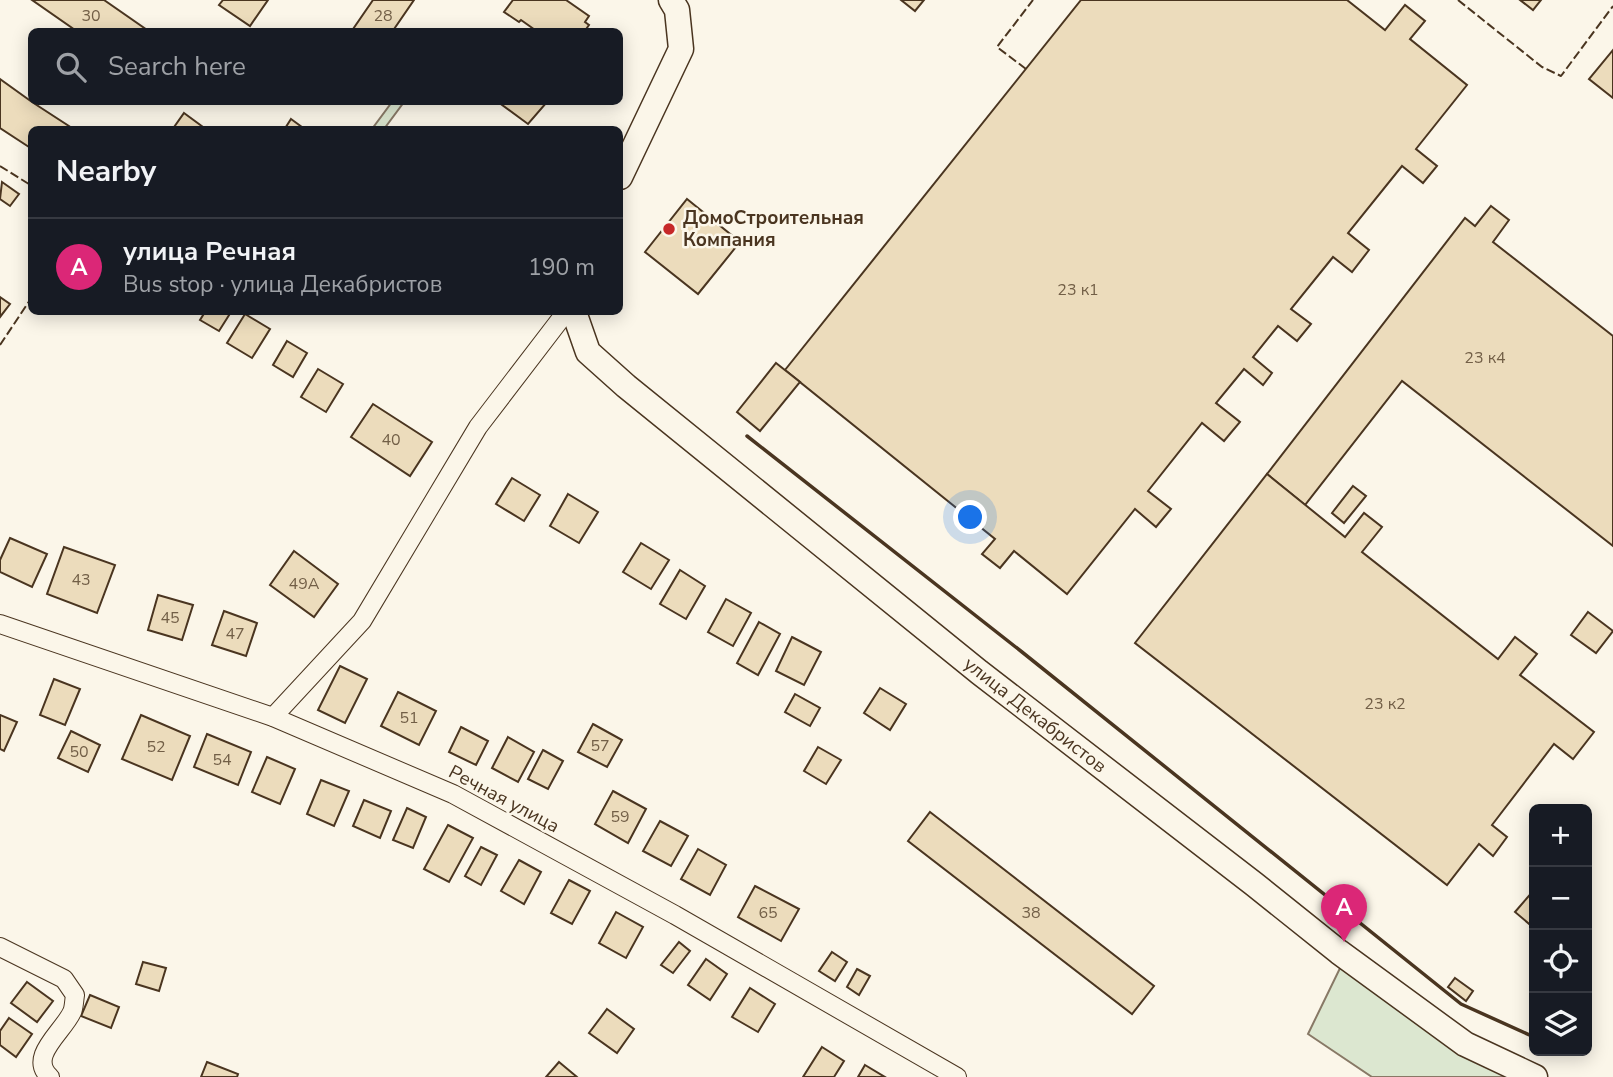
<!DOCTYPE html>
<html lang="en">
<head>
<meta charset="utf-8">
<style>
	body { margin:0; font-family:"Nunito Sans",sans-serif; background:#20242c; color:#f1f3f6 }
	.controls { position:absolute; right:21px; bottom:21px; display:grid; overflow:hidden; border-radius:10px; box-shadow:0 4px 18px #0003 }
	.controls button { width:63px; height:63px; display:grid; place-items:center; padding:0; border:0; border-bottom:2px solid #363941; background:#171b24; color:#f1f3f6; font:35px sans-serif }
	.you { position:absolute; left:971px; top:518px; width:24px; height:24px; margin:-18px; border:5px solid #fff; border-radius:50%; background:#1a73e8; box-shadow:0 0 0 10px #1a73e833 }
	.badge { display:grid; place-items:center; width:46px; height:46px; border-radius:50%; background:#db2777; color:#fff; font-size:23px; font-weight:700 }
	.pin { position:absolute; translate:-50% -58px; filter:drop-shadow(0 2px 4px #0008) }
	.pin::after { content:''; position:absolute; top:37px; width:24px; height:21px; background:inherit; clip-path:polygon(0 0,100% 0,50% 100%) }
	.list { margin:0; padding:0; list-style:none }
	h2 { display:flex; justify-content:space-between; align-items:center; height:91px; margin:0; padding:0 28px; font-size:30px }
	h2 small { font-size:23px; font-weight:400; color:#9ea1a6 }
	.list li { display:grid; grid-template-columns:46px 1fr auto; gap:21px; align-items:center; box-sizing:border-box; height:98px; padding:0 28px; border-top:2px solid #363941 }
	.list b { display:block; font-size:26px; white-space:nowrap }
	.list p { margin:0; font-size:23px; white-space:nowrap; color:#9ea1a6 }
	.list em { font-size:23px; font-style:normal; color:#9ea1a6 }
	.icon { flex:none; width:38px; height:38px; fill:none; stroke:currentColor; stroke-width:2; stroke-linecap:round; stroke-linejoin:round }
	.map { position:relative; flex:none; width:1613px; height:1077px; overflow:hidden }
	.search { position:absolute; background:#171b24; box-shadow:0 4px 18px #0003; left:28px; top:28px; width:595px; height:77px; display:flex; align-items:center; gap:18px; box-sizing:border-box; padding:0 24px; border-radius:10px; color:#9ea1a6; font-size:26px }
	.panel { position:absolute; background:#171b24; box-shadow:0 4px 18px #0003; left:28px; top:126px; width:595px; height:189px; border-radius:10px }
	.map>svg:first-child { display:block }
	.green { fill:#dce7d0; stroke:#887966; stroke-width:2 }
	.building { fill:#ecdcbc; stroke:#4a3520; stroke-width:2 }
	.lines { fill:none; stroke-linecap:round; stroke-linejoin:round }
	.street-casing { stroke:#4a3520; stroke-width:20 }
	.secondary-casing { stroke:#4a3520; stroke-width:27 }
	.street { stroke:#fbf6e9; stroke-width:18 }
	.secondary { stroke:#fbf6e9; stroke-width:24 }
	.fence { stroke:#4a3520; stroke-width:2; stroke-dasharray:9 3.5; stroke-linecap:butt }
	.wall { stroke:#4a3520; stroke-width:3.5 }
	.poi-dot { fill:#c62828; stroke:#fbf6e9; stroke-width:2.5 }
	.labels { text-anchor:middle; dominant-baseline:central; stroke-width:5; stroke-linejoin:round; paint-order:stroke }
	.number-label { font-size:16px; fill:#725f47 }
	.poi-label { font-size:19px; font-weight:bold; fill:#4a3520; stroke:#fbf6e9; text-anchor:start }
	.street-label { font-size:19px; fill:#4a3520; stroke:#fbf6e9 }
</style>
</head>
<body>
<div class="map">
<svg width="1613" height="1077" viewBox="0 0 1613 1077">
	<rect width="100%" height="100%" fill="#fbf6e9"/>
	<g class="green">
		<polygon points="392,102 404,102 384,129 372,129"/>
		<polygon points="1343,962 1512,1077 1372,1077 1308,1034"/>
	</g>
	<g class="building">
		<polygon points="32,0 104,0 150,32 78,32"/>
		<polygon points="223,0 268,0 250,26 219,5"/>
		<polygon points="373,0 414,0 392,32 351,32"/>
		<polygon points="513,0 566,0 589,16 585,22 589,25 584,32 538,32 521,20 519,22 504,12"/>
		<polygon points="901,0 924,0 915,11"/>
		<polygon points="1081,0 1347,0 1385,30 1405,5 1425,21 1410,39 1467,85 1416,149 1437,166 1423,183 1402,166 1348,233 1369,250 1352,272 1333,257 1291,309 1311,324 1297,341 1278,326 1253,357 1272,373 1263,385 1244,369 1216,403 1240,422 1224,441 1202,423 1148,491 1171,509 1156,527 1135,509 1067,594 1014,551 1000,568 982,554 995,539 785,370"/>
		<polygon points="1520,0 1541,0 1533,10"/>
		<polygon points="1613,50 1613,98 1589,79"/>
		<polygon points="0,79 32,102 75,130 32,130 32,149 0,128"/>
		<polygon points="498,102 547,102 528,124"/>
		<polygon points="184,113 203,127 201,130 172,130"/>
		<polygon points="291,119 306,130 284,130"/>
		<polygon points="2,182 19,194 10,206 0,199"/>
		<polygon points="687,199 740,242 698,294 645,252"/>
		<polygon points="1491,206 1509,220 1493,242 1613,336 1613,546 1402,381 1305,505 1267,474 1465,218 1475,226"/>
		<polygon points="0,297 10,304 0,317"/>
		<polygon points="205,312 231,312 219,331 200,320"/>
		<polygon points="245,314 270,329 252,358 227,343"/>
		<polygon points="287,341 307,353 293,377 273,365"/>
		<polygon points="776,363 800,382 760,431 737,412"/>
		<polygon points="318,369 343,384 326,412 301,397"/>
		<polygon points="373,404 432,442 410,476 351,437"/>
		<polygon points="1267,474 1345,537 1364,513 1382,527 1362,552 1498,659 1515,637 1537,654 1520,675 1594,732 1573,759 1554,744 1492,825 1507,837 1493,856 1479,844 1447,885 1135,643"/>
		<polygon points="512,478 540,495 524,521 496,504"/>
		<polygon points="1353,486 1366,496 1344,523 1332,513"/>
		<polygon points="568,494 598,512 579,543 550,526"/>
		<polygon points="10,538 47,554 32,587 0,572 0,560"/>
		<polygon points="641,543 669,560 651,589 623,572"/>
		<polygon points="64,547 115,565 97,613 47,594"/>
		<polygon points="294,551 338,584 314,617 270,585"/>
		<polygon points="680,570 705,586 686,619 660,604"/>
		<polygon points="158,595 193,605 182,640 148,630"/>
		<polygon points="726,599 751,613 733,646 708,632"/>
		<polygon points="224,611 257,623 246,656 212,645"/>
		<polygon points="1588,612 1613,631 1596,653 1571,635"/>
		<polygon points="759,622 780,634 758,675 737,663"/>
		<polygon points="792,637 821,652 804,685 776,671"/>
		<polygon points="340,666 367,679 345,723 318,710"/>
		<polygon points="54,679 80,689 65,725 40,715"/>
		<polygon points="880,688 906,704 890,730 864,713"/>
		<polygon points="398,692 436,711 419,745 381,726"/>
		<polygon points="795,694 820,708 810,726 785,712"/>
		<polygon points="0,715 17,722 4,751 0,749"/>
		<polygon points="141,715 190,736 172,780 122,759"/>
		<polygon points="593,724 622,740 607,767 578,752"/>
		<polygon points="461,727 488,741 476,765 449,752"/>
		<polygon points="71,731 100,745 88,772 58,758"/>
		<polygon points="207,734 251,752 238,785 194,767"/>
		<polygon points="508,737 534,752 518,782 492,768"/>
		<polygon points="818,747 841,760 826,784 804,771"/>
		<polygon points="543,750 563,761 548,789 528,779"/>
		<polygon points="267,757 295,769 280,804 252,792"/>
		<polygon points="321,780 349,791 334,826 307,814"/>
		<polygon points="613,791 646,809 628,843 595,824"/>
		<polygon points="364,800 391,811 380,838 353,826"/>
		<polygon points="407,808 426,817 413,848 393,840"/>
		<polygon points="930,812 1154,986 1132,1014 908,841"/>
		<polygon points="660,821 688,836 671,866 643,851"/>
		<polygon points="448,825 473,838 449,882 424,869"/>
		<polygon points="481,847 497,855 481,885 465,876"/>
		<polygon points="698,849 726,865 710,895 681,879"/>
		<polygon points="519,860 541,872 524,904 501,891"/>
		<polygon points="569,880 590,891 572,924 551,913"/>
		<polygon points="755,886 799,909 781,941 738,917"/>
		<polygon points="1534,890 1534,928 1515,912"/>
		<polygon points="616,912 643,927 626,958 599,943"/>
		<polygon points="679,942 690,951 673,973 661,965"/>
		<polygon points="832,952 847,962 835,981 819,971"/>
		<polygon points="706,959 727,974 710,1000 688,985"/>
		<polygon points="143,962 166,968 159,991 136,984"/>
		<polygon points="857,969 870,976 859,995 847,987"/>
		<polygon points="1455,978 1473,991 1466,1001 1448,987"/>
		<polygon points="27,982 53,1001 37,1022 11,1003"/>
		<polygon points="750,988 775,1004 758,1032 732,1017"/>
		<polygon points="90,995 119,1007 111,1028 81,1016"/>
		<polygon points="607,1009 634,1029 617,1053 589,1033"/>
		<polygon points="9,1018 32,1034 16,1057 0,1045 0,1031"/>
		<polygon points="822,1047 844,1061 834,1077 803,1077"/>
		<polygon points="207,1062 238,1074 237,1077 201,1077"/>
		<polygon points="559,1062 577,1077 546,1077"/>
		<polygon points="865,1065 885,1077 858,1077"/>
	</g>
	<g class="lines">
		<g class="street-casing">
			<g id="street">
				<polyline points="0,624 273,717 453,794 675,915 957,1077"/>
				<polyline points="273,717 362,621 478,427 566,312"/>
				<path d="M0,947L64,979L75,995C74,1001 74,1008 72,1012C63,1032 27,1057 50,1077"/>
			</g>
		</g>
		<g class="secondary-casing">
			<g id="secondary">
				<polyline points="620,177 681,49 677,10 671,0"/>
				<polyline points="574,312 588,352 626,386 979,672 1254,884 1339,952 1465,1044 1535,1077"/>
			</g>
		</g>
		<use href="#street" class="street"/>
		<use href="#secondary" class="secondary"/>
		<g class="fence">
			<polyline points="1458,0 1542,67 1561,76 1613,6"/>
			<polyline points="1026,69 997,47 1033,0"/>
			<polyline points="0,166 32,186"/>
			<polyline points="0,345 32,297"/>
		</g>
		<polyline class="wall" points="747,436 1022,652 1461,1004 1534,1037"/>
	</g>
	<circle class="poi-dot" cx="669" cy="229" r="7"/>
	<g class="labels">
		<g class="number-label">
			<text x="91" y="16">30</text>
			<text x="383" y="16">28</text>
			<text x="1078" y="290">23 к1</text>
			<text x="1485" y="358">23 к4</text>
			<text x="391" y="440">40</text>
			<text x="81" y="580">43</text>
			<text x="304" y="584">49А</text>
			<text x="170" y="618">45</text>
			<text x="235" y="634">47</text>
			<text x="1385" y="704">23 к2</text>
			<text x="409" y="718">51</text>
			<text x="600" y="746">57</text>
			<text x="156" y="747">52</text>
			<text x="79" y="752">50</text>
			<text x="222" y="760">54</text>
			<text x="620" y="817">59</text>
			<text x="768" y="913">65</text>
			<text x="1031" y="913">38</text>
		</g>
		<g class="poi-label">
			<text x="683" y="218">ДомоСтроительная<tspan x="683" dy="22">Компания</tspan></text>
		</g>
		<g class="street-label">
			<text transform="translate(1035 715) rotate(38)">улица Декабристов</text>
			<text transform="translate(504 799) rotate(28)">Речная улица</text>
		</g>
	</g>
</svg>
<div class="controls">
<button>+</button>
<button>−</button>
<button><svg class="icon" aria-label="locate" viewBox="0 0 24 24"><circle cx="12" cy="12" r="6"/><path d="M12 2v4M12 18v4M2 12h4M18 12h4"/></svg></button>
<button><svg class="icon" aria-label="layers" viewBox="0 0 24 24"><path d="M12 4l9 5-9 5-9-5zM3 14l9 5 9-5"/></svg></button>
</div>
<div class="you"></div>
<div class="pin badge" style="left:1344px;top:942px">A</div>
<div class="search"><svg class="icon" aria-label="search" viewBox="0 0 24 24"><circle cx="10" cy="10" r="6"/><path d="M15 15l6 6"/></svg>Search here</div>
<section class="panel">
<h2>Nearby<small></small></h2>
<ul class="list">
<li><span class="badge">A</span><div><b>улица Речная</b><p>Bus stop · улица Декабристов</p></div><em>190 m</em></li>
</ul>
</section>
</div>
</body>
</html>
